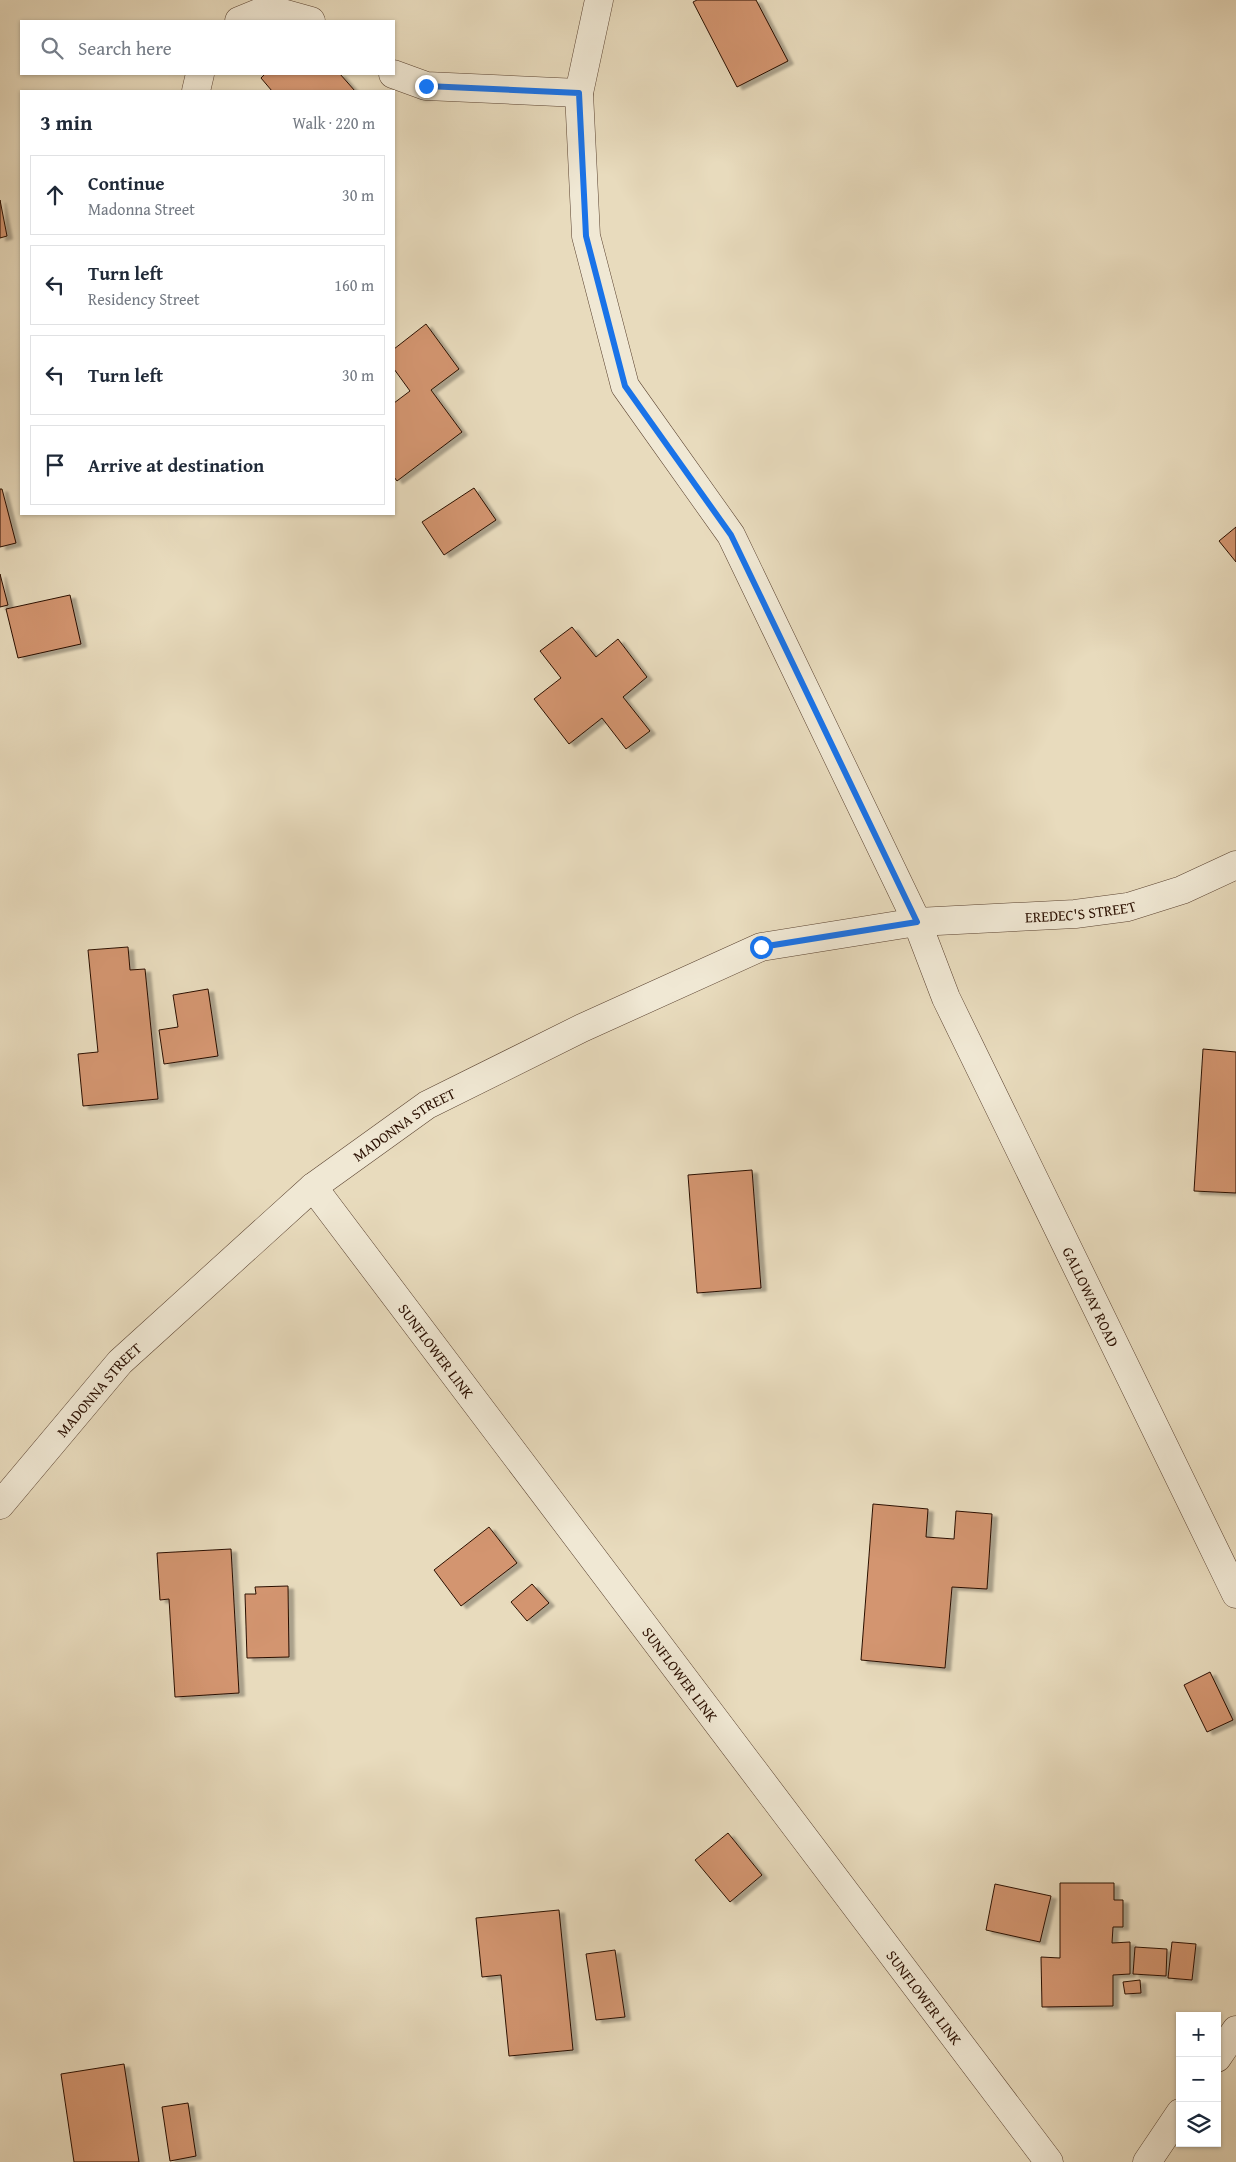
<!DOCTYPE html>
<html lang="en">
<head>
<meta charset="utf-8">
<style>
	body { margin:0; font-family:"Gentium Book Plus",serif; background:#f2f2f3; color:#1f2937 }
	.controls { position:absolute; right:15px; bottom:15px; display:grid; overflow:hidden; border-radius:0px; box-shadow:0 1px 4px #0004 }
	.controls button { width:45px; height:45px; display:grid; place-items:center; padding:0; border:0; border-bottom:1px solid #e0e1e3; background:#fff; color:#1f2937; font:25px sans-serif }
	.stop { position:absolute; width:15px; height:15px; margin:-11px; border:4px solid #1a73e8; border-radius:50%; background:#fff }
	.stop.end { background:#1a73e8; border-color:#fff; box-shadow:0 1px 5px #0008 }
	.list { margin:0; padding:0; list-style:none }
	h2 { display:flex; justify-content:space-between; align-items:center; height:65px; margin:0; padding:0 20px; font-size:21px }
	h2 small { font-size:16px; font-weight:400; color:#747a83 }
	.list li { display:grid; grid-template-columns:32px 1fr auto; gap:15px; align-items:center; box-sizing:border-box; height:80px; margin:0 10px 10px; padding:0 10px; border:1px solid #e0e1e3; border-radius:0px }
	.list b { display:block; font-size:19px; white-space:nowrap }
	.list p { margin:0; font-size:16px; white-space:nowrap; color:#747a83 }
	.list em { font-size:16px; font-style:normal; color:#747a83 }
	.icon { flex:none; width:28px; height:28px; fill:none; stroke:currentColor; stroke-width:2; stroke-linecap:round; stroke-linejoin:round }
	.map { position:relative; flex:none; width:1236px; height:2162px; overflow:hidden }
	.search { position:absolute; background:#fff; box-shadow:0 1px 4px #0004; left:20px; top:20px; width:375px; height:55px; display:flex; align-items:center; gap:12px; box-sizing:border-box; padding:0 18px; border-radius:0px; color:#747a83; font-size:19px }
	.panel { position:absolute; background:#fff; box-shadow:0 1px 4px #0004; left:20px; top:90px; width:375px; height:425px; border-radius:0px }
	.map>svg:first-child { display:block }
	.building { fill:#d3956f; stroke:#2a0f01; filter:url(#shadow) }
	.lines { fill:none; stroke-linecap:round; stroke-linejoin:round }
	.minor-casing { stroke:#5a4230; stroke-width:29 }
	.minor { stroke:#f0e8d4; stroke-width:28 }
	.route { stroke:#1a73e8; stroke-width:6 }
	.labels { text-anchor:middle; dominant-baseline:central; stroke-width:5; stroke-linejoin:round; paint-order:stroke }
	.street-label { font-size:15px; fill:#2a0f01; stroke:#f0e8d4 }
</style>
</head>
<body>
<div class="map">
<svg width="1236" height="2162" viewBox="0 0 1236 2162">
	<defs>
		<filter id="shadow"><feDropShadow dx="5.5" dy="3" stdDeviation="1" flood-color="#0004"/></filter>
	</defs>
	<rect width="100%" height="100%" fill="#e8dbbd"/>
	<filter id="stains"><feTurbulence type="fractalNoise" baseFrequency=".004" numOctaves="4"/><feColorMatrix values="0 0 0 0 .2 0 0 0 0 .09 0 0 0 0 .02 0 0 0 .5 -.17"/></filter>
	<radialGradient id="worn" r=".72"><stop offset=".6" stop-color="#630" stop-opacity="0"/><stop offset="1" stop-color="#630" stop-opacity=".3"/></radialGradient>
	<g class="building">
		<polygon points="697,0 756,0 788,61 737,87 693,2"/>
		<polygon points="265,74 340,74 355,91 272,91 261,78"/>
		<polygon points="0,200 7,236 0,238"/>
		<polygon points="426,324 459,369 431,390 462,432 397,481 394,477 394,403 410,391 394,369 394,349"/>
		<polygon points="474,488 496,520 444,555 422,522"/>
		<polygon points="0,489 2,489 16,543 0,547"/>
		<polygon points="1236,527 1236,562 1219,541"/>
		<polygon points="0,574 8,605 0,607"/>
		<polygon points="70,595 81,644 18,658 6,609"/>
		<polygon points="572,627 596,657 618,639 647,677 623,697 650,731 626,749 602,718 569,744 534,699 561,678 540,651"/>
		<polygon points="128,947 130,970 145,969 158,1099 83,1106 78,1054 98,1052 88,950"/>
		<polygon points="208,989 218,1056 164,1064 159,1030 178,1027 173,995"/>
		<polygon points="1203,1049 1236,1052 1236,1193 1194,1191"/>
		<polygon points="752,1170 761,1288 697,1293 688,1175"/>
		<polygon points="873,1504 928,1509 926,1537 954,1539 956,1511 992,1514 987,1589 952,1587 945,1668 861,1660"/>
		<polygon points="489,1527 517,1563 461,1606 434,1570"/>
		<polygon points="231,1549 239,1693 175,1697 169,1599 160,1600 157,1553"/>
		<polygon points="532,1584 549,1603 527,1621 511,1602"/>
		<polygon points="288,1586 289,1657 247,1658 245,1594 256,1594 255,1587"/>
		<polygon points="1210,1672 1233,1720 1207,1732 1184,1685"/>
		<polygon points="728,1833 762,1875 730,1902 695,1860"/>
		<polygon points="1060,1883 1114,1883 1114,1900 1123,1900 1123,1927 1113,1927 1112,1943 1130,1942 1130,1974 1113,1975 1113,2006 1042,2007 1041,1957 1060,1958"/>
		<polygon points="995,1884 1051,1896 1040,1942 986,1930"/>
		<polygon points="559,1910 573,2050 509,2056 501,1975 482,1977 476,1918"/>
		<polygon points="1172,1942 1196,1944 1192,1980 1168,1978"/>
		<polygon points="1135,1947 1167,1949 1166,1976 1133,1974"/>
		<polygon points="615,1950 625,2017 596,2020 586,1954"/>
		<polygon points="1140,1980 1141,1993 1125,1994 1123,1982"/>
		<polygon points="124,2064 139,2162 74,2162 61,2074"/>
		<polygon points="188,2103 196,2156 170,2161 162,2107"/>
	</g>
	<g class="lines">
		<g class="minor-casing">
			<g id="minor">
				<path id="s1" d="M599,0L579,93L586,236L625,386L731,535L917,922L946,998L1236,1594"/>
				<polyline points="239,21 268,9 311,21"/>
				<polyline points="393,74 426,86 579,93"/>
				<polyline points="196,91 200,74"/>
				<path id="s2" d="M313,1187L1049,2162"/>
				<path id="s3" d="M0,1505L120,1362L313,1187L427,1105L582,1028L761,947L917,922L1075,914L1128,907L1182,890L1236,865"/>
				<polyline points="1217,2058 1236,2030"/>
				<polyline points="1147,2162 1180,2113"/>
			</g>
		</g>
		<use href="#minor" class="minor"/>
	</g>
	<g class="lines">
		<polyline class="route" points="426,86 579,93 586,236 625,386 731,535 917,922 761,947"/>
	</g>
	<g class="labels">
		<g class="street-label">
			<text stroke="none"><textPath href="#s3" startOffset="1279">EREDEC'S STREET</textPath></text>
			<text stroke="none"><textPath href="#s3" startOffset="558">MADONNA STREET</textPath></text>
			<text stroke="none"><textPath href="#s1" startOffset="1419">GALLOWAY ROAD</textPath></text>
			<text stroke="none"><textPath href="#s2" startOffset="205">SUNFLOWER LINK</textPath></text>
			<text stroke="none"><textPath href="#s3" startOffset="152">MADONNA STREET</textPath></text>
			<text stroke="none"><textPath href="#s2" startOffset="610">SUNFLOWER LINK</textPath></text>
			<text stroke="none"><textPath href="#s2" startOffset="1015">SUNFLOWER LINK</textPath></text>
		</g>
	</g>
	<rect width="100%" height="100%" filter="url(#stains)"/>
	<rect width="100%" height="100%" fill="url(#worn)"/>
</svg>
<div class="controls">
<button>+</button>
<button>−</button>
<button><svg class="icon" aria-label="layers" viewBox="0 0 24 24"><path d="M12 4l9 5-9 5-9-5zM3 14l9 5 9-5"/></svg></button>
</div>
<div class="stop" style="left:761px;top:947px"></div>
<div class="stop end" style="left:426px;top:86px"></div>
<div class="search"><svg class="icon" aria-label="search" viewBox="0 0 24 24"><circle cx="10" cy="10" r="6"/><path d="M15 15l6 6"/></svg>Search here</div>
<section class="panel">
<h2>3 min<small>Walk · 220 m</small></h2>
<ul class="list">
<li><svg class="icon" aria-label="ahead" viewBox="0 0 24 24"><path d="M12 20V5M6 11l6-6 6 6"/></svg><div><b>Continue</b><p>Madonna Street</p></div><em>30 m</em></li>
<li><svg class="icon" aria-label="left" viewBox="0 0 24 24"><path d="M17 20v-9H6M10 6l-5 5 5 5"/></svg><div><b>Turn left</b><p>Residency Street</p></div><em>160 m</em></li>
<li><svg class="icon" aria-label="left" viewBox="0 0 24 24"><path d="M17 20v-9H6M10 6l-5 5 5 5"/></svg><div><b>Turn left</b></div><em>30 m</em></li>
<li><svg class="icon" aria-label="arrive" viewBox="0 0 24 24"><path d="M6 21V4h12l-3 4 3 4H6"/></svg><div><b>Arrive at destination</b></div></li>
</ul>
</section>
</div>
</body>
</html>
